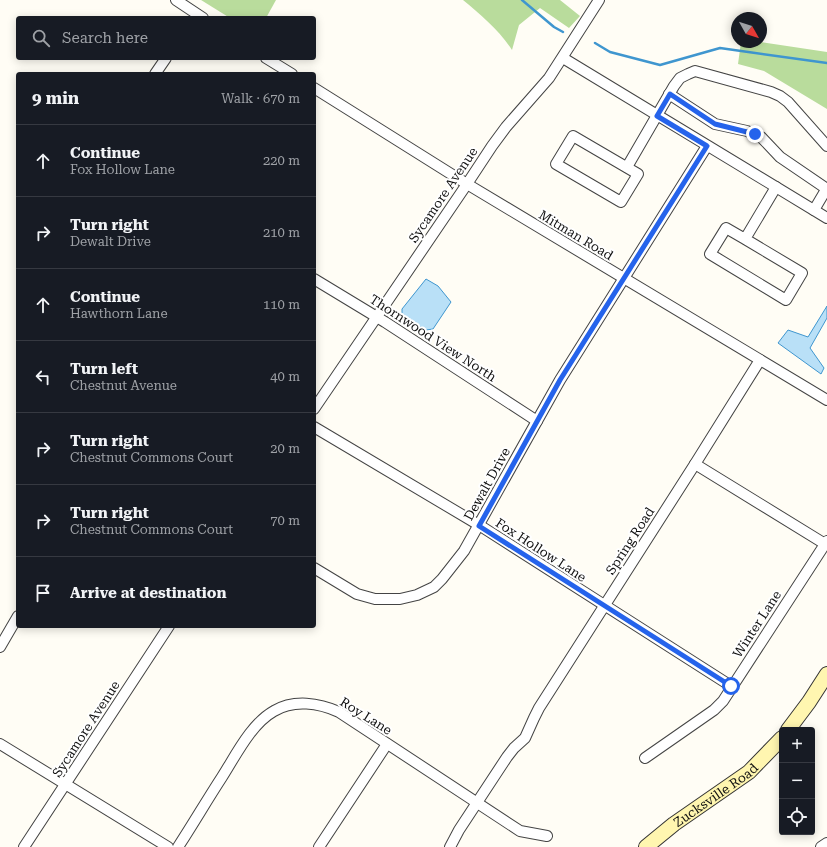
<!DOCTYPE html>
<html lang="en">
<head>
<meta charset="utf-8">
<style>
	body { margin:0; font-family:"Roboto Serif",serif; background:#20242c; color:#f1f3f6 }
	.controls { position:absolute; right:12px; bottom:12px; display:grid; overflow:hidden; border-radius:4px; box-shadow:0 2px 10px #0003 }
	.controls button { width:36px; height:36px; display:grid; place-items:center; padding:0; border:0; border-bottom:1px solid #363941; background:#171b24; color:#f1f3f6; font:20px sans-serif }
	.compass { position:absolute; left:731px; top:12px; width:36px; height:36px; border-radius:50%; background:#171b24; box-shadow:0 2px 10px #0003; rotate:129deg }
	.stop { position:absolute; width:12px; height:12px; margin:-9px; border:3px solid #2563eb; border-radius:50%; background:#fff }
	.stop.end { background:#2563eb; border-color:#fff; box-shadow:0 1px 4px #0008 }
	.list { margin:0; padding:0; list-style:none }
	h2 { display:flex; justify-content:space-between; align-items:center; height:52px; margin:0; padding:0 16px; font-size:17px }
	h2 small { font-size:13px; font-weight:400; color:#9ea1a6 }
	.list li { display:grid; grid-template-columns:26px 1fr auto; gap:12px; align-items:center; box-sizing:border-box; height:72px; padding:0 16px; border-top:1px solid #363941 }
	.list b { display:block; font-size:15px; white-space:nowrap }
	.list p { margin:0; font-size:13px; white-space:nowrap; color:#9ea1a6 }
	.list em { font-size:13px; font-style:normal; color:#9ea1a6 }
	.icon { flex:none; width:22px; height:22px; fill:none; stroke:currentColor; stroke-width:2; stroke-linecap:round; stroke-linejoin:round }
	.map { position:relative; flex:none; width:827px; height:847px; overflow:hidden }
	.search { position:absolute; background:#171b24; box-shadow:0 2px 10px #0003; left:16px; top:16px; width:300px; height:44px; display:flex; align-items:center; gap:10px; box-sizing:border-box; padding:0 14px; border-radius:4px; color:#9ea1a6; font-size:15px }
	.panel { position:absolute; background:#171b24; box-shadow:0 2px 10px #0003; left:16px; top:72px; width:300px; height:556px; border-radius:4px }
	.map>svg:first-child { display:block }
	.forest { fill:#b9dc9c }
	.water { fill:#b9e0f7; stroke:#3f96cf }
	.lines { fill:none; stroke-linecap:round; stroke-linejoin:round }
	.stream { stroke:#3f96cf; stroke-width:2.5 }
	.street-casing { stroke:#444; stroke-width:12 }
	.secondary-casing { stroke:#333; stroke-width:16 }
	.street { stroke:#fff; stroke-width:10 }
	.secondary { stroke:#fff6b0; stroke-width:14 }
	.route { stroke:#2563eb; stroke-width:5 }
	.labels { text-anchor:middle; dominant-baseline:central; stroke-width:4; stroke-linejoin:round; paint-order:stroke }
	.street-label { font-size:13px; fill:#111; stroke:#fff }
</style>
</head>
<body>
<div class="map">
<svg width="827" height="847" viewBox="0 0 827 847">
	<rect width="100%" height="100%" fill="#fffdf5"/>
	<g class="forest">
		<polygon points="201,0 276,0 266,18 230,18"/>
		<path d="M463,0H560L580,16L569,28L540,8L519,25L512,50C499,30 481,15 463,0Z"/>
		<polygon points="741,42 761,42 827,52 827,109 764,71 738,64"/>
	</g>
	<g class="water">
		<polygon points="426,279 438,286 451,302 433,329 426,330 402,316 402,309"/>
		<polygon points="827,306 827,318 810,348 824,368 821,374 778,343 788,330 808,337"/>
	</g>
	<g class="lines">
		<g class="stream">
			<polyline points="522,0 554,27 563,32"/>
			<polyline points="595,43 610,52 660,65 720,48 827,63"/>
		</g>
		<g class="street-casing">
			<g id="street">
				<polyline points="176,0 203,18"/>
				<polyline points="266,58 292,74"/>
				<polyline points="563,58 827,218"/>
				<polyline points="155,74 166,58"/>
				<polyline points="314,88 467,184 827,400"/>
				<polyline points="669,94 715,124 747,131 761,137 780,157 827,189"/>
				<polygon points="573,136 638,174 621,202 556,164"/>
				<polyline points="627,167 674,86 680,78 688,74 695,71 771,92 780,96 788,102 827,146"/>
				<polyline points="814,210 827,188"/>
				<polyline points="745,239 726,228 710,254 786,300 802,273 745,239 776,187"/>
				<polyline points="314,279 385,322 537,421"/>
				<polyline points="314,409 467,184 492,146 506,127 549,78 599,0"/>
				<polyline points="314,427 479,525 731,686"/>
				<polyline points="695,464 825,544"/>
				<polyline points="314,568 357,594 375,599 400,599 417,595 434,587 442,579 464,551 560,380 707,146"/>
				<polyline points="0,647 18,616"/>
				<polyline points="0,744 168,847"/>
				<polyline points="645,758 714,710 723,701 827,541"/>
				<polyline points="24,847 169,626"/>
				<path d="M178,847C193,824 207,800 222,777C236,755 251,724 274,711C294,699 319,703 339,712L520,831L547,836"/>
				<polyline points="319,847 387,744"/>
				<polyline points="450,847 459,830 507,757 514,748 525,738 534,718 539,708 695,464 760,360"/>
				<polyline points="821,847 827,843"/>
			</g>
		</g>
		<g class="secondary-casing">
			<g id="secondary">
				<polyline points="788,730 809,702 827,674"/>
				<path id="s1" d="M646,847L674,824L749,772L782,738"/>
			</g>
		</g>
		<use href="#street" class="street"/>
		<use href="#secondary" class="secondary"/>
	</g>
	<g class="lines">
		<polyline class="route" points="731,686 479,526 560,380 707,146 657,116 670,94 715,124 755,134"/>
	</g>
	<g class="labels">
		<g class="street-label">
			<text transform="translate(443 195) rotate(-56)">Sycamore Avenue</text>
			<text transform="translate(576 235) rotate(31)">Mitman Road</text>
			<text transform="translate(433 338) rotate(33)">Thornwood View North</text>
			<text transform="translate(487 484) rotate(-61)">Dewalt Drive</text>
			<text transform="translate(630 541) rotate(-57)">Spring Road</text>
			<text transform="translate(541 550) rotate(33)">Fox Hollow Lane</text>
			<text transform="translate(757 624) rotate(-57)">Winter Lane</text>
			<text transform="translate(366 716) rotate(32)">Roy Lane</text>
			<text transform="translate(86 729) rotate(-57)">Sycamore Avenue</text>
			<text stroke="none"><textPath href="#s1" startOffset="87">Zucksville Road</textPath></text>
		</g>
	</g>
</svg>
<div class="controls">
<button>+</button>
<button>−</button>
<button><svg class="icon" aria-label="locate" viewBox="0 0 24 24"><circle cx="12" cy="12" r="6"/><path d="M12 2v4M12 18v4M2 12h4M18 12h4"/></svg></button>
</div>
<svg class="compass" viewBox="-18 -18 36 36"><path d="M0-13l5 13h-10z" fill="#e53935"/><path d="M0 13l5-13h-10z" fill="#9ea1a6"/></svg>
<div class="stop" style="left:731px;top:686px"></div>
<div class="stop end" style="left:755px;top:134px"></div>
<div class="search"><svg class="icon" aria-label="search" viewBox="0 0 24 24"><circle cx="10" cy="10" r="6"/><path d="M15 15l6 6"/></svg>Search here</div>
<section class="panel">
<h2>9 min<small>Walk · 670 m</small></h2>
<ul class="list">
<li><svg class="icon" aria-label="ahead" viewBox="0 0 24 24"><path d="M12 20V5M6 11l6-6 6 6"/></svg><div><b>Continue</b><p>Fox Hollow Lane</p></div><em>220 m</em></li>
<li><svg class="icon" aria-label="right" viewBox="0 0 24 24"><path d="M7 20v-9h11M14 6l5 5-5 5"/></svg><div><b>Turn right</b><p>Dewalt Drive</p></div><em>210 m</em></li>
<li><svg class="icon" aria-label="ahead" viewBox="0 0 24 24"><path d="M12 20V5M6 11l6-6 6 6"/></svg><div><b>Continue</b><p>Hawthorn Lane</p></div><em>110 m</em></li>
<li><svg class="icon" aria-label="left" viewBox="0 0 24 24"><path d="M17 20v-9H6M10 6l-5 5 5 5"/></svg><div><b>Turn left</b><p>Chestnut Avenue</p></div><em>40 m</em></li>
<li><svg class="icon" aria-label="right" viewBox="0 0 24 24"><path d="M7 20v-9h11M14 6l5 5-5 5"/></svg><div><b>Turn right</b><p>Chestnut Commons Court</p></div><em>20 m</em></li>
<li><svg class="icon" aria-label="right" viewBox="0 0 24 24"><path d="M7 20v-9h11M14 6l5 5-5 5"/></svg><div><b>Turn right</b><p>Chestnut Commons Court</p></div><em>70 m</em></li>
<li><svg class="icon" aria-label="arrive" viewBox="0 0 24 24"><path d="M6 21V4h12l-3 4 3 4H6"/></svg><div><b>Arrive at destination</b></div></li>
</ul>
</section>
</div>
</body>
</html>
